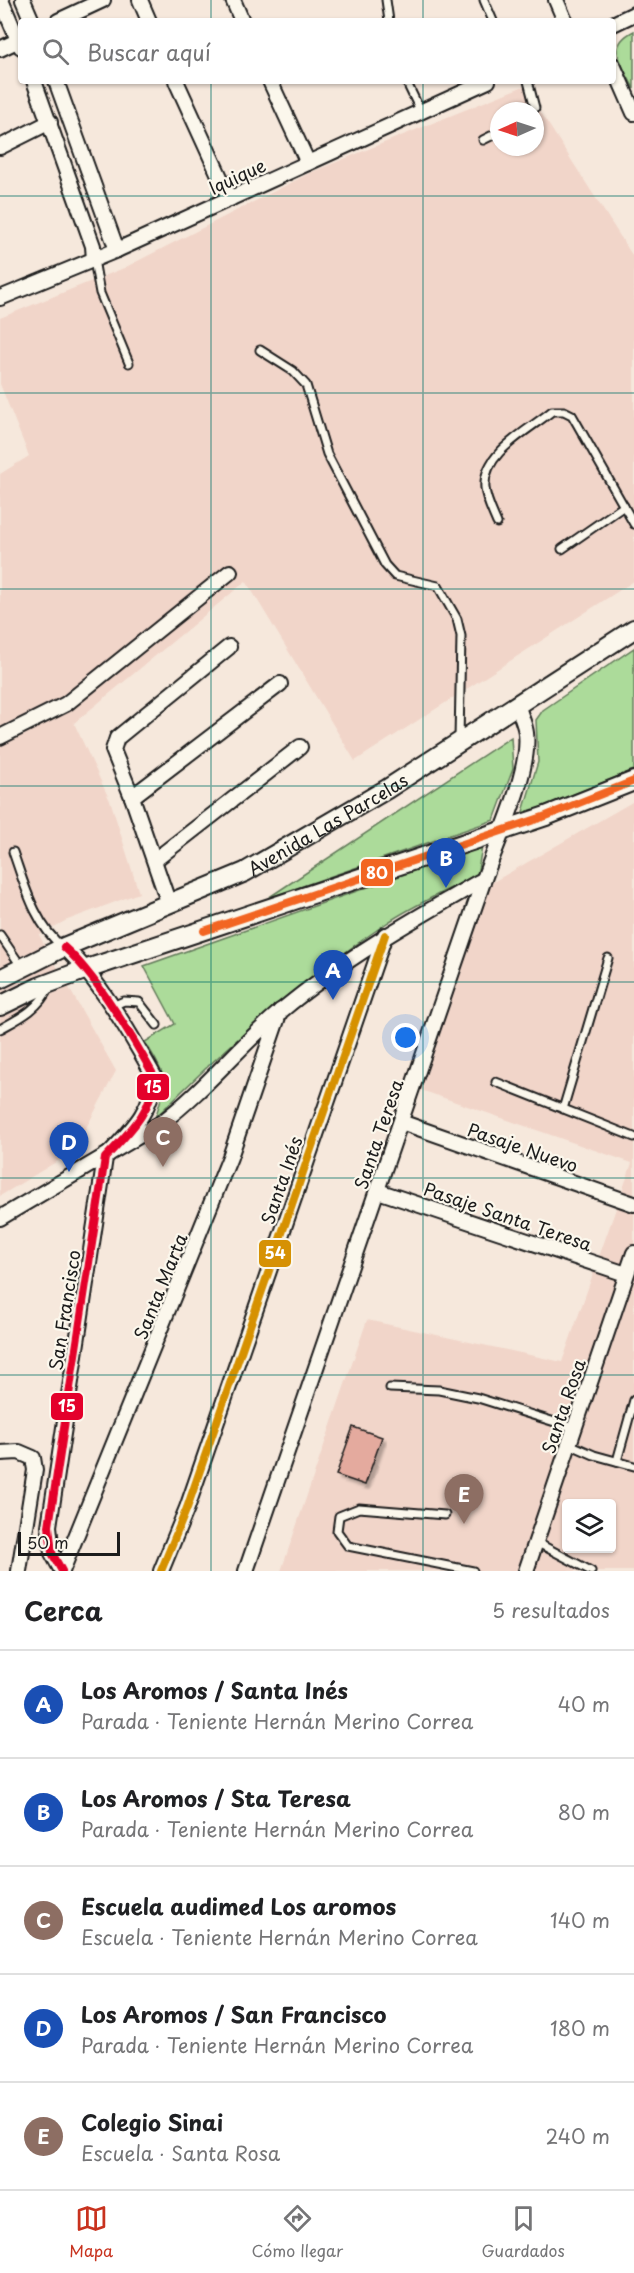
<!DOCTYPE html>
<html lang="es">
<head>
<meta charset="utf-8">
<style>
	body { margin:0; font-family:"Playpen Sans",sans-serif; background:#f6f6f6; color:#202124 }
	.controls { position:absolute; right:18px; bottom:18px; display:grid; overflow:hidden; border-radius:6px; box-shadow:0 2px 4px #0004 }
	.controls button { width:54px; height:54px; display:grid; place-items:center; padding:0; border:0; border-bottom:2px solid #e0e0e0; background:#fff; color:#202124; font:30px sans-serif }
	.compass { position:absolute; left:490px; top:102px; width:54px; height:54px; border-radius:50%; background:#fff; box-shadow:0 2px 4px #0004; rotate:267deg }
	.scale { position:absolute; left:18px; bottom:15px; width:102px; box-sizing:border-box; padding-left:6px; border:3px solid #1c1c1c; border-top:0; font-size:16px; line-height:21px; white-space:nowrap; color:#1c1c1c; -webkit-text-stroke:4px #fbf7ec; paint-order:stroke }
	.you { position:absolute; left:406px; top:1038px; width:21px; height:21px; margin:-15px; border:4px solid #fff; border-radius:50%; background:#1a73e8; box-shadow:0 0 0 9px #1a73e833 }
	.badge { display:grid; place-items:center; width:39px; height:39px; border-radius:50%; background:#c8321e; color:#fff; font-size:20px; font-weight:700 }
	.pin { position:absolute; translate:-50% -50px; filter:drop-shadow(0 2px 3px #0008) }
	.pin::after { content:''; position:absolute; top:32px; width:21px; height:18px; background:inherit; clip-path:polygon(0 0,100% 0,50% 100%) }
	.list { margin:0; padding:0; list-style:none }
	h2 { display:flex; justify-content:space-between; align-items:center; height:78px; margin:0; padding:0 24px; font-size:26px }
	h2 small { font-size:20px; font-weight:400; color:#757577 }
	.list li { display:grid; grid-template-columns:39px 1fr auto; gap:18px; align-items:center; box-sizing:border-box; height:108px; padding:0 24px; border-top:2px solid #e0e0e0 }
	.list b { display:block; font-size:22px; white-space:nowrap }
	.list p { margin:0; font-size:20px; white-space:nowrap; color:#757577 }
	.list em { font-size:20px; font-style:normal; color:#757577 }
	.icon { flex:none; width:33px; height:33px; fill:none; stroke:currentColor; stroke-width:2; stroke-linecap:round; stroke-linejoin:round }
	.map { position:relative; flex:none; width:634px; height:1571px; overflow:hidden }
	.search { position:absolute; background:#fff; box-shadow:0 2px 4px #0004; left:18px; right:18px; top:18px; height:66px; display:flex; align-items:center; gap:15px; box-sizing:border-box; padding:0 21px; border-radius:6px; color:#757577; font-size:22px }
	.sheet { height:618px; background:#fff }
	nav { display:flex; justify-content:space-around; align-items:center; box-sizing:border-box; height:84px; border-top:2px solid #e0e0e0; background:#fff; font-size:16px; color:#757577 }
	nav a { display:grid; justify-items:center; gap:3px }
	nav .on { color:#c8321e }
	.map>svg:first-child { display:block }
	.built { fill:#f1d5c9; fill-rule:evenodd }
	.green { fill:#acdb9a; stroke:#647c5b; stroke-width:1.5 }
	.building { fill:#e4aa9e; stroke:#1c1c1c; stroke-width:1.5; filter:url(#shadow) }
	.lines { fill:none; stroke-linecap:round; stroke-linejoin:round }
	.lane-casing { stroke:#1c1c1c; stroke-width:11 }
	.street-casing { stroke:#1c1c1c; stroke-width:18 }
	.secondary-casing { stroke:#1c1c1c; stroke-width:22 }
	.lane { stroke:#fbf7ec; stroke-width:7 }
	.street { stroke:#fbf7ec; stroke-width:14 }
	.secondary { stroke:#fbf7ec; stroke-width:18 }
	.bus-1-casing { stroke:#fbf7ec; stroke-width:12 }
	.bus-2-casing { stroke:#fbf7ec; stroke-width:12 }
	.bus-3-casing { stroke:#fbf7ec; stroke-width:12 }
	.bus-1 { stroke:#f26522; stroke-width:8 }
	.bus-2 { stroke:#e4002b; stroke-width:8 }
	.bus-3 { stroke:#d69104; stroke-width:8 }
	.grid { fill:none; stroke:#0f766e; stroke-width:1.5; stroke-opacity:0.55 }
	.labels { text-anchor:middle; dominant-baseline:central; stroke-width:4.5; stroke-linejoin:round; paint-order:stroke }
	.street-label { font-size:18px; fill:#1c1c1c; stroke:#fbf7ec }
	.line-badge { stroke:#fbf7ec; stroke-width:2 }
	.badge-label { font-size:16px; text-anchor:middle; font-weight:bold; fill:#fff }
</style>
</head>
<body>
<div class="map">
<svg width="634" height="1571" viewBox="0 0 634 1571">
	<defs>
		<filter id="shadow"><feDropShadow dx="4" dy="4" stdDeviation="1.5" flood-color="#0004"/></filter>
	</defs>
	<rect width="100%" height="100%" fill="#f6e8dc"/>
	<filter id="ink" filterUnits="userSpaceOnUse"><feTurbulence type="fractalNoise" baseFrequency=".0167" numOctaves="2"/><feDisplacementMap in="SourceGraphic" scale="12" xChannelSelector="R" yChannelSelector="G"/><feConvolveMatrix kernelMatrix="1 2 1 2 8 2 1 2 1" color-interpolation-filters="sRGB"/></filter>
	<g filter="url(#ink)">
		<g class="built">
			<path d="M524,86L634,258V581L355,761L246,581L74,723L111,803L139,893L65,921L39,935L116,1071L74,1151L0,1196V474L29,456L0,384V318L124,268L312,172ZM499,111H535V147H499Z"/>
			<path d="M634,801V1571H281L367,1320L562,1362L632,1163L421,1090L488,885ZM566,1504H612V1548H566Z"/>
		</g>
		<g class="green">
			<path d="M634,31V89C623,65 604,46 634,31Z"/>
			<polygon points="634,648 634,770 522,815 538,762 536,720 543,710"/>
			<polygon points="511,737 513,769 494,820 268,898"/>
			<path d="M482,847L477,875C446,891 413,905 384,925C301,981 225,1047 155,1118C168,1080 166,1076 145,1042L175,1024L144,966Z"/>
		</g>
		<polygon class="building" points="353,1427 382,1437 365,1485 336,1475"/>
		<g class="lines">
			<g class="lane-casing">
				<g id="lane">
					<polyline points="386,0 389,21"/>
					<polyline points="484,0 493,21"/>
					<polyline points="406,81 421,112"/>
					<polyline points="528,81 535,108 533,111"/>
					<polyline points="483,140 499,132"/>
					<polyline points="94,260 100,293 129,363"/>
					<polyline points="260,350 293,371 306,385 327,454 385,565 395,576 438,586 457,619 461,636 459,739"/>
					<path d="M497,523C493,513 486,500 485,488C482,453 528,431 552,411H564L572,415L634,524"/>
					<polyline points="562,549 624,506"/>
					<path d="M13,852C24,883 35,926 63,947"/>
					<polyline points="0,935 21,966"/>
					<polyline points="110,1007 124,1001 139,1002 157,1025"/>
					<path d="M0,1029C20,1018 39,1009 49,987"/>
					<polyline points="496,1082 634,1137"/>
					<polyline points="563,1109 608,958"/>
					<polyline points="390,1388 439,1390 478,1398 574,1428"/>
					<polyline points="569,1444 594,1455 634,1466"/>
					<polyline points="617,1461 634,1400"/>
					<polyline points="445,1515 359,1508 339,1516 337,1531 348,1546 473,1571"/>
					<polyline points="536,1542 591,1571"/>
				</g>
			</g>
			<g class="street-casing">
				<g id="street">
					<polyline points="1,0 21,47"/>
					<polyline points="23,0 32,21"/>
					<polyline points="140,0 149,21"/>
					<polyline points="233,0 242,21"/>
					<polyline points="556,0 565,21"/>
					<polyline points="58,21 103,0"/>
					<polyline points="613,24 634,14"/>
					<polyline points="0,49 21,39"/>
					<polyline points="613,65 634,113"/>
					<polyline points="34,81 93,246 94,260"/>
					<polyline points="56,81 117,250"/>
					<polyline points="176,81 230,199"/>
					<polyline points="270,81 308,163"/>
					<polyline points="0,147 50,122"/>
					<polyline points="0,298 117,250 488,81"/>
					<polyline points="0,737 66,704 230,572"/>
					<polyline points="132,797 280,684"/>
					<polyline points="155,860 300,747"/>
					<polyline points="169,904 132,797 113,750 117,738 229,647"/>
					<polyline points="401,1122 634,1204"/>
					<polyline points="378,1191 626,1274"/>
					<path d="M0,1218L161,1123C205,1090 239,1046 281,1011C343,959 414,919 484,879"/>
					<polyline points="0,1453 19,1452 33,1458 35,1470 19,1571"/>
					<path d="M62,1571L52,1553L49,1526L105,1158C128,1133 153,1112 154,1076C133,1038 96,975 64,947"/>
					<polyline points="62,1571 230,1157 280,1011"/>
					<polyline points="161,1571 187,1508 385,935"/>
					<path d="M246,1571L484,879C497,842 531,771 526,733C525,724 520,715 518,706"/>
					<polyline points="526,1571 634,1253"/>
				</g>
			</g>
			<g class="secondary-casing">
				<g id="secondary">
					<path id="s1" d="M0,979L64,947L245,872L387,789L634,629"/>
					<polyline points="0,1006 39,987 84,970 546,816 634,781"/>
				</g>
			</g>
			<use href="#lane" class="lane"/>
			<use href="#street" class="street"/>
			<use href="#secondary" class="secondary"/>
			<g class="bus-1-casing">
				<polyline id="bus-1" points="204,931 546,816 634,781"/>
			</g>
			<g class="bus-2-casing">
				<path id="bus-2" d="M62,1571L52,1553L49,1526L105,1158C128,1133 153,1112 154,1076C133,1038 96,975 64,947"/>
			</g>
			<g class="bus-3-casing">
				<polyline id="bus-3" points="161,1571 187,1508 385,935"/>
			</g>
			<use href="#bus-1" class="bus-1"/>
			<use href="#bus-2" class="bus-2"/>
			<use href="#bus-3" class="bus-3"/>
		</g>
	</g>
	<path class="grid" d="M211,0V21M423,0V21M211,81V1571M423,81V1571M0,196H634M0,393H634M0,589H634M0,786H634M0,982H634M0,1178H634M0,1375H634"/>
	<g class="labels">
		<g class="street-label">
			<text transform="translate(237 176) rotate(-25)">Iquique</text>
			<text stroke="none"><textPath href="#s1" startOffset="363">Avenida Las Parcelas</textPath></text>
			<text transform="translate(378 1134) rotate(-71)">Santa Teresa</text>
			<text transform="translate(523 1147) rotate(19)">Pasaje Nuevo</text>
			<text transform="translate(281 1180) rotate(-71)">Santa Inés</text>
			<text transform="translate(508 1216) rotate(19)">Pasaje Santa Teresa</text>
			<text transform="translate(160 1286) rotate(-68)">Santa Marta</text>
			<text transform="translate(64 1310) rotate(-81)">San Francisco</text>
			<text transform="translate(563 1406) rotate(-71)">Santa Rosa</text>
		</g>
	</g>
	<g class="line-badge">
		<rect x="360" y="858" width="34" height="29" rx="6" fill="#f26522"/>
		<rect x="136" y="1073" width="34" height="28" rx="6" fill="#e4002b"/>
		<rect x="258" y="1239" width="34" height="29" rx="6" fill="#d69104"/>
		<rect x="50" y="1392" width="34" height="29" rx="6" fill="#e4002b"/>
	</g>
	<g class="badge-label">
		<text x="377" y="879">80</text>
		<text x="153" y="1093">15</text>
		<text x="275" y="1259">54</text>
		<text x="67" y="1412">15</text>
	</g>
</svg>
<div class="controls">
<button><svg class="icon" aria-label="layers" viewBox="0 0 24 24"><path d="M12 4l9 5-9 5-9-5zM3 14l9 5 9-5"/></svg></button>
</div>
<svg class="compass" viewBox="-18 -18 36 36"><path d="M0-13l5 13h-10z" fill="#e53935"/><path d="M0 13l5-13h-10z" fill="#757577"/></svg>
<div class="scale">50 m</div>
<div class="you"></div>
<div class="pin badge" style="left:333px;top:1000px;background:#1a4fb4">A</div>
<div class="pin badge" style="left:446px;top:888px;background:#1a4fb4">B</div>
<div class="pin badge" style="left:163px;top:1167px;background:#8d6e63">C</div>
<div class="pin badge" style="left:69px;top:1172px;background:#1a4fb4">D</div>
<div class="pin badge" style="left:464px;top:1524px;background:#8d6e63">E</div>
<div class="search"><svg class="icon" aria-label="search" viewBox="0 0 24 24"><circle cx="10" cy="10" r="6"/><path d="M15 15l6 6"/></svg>Buscar aquí</div>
</div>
<section class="sheet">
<h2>Cerca<small>5 resultados</small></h2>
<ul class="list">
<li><span class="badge" style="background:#1a4fb4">A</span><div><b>Los Aromos / Santa Inés</b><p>Parada · Teniente Hernán Merino Correa</p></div><em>40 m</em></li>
<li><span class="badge" style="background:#1a4fb4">B</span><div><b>Los Aromos / Sta Teresa</b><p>Parada · Teniente Hernán Merino Correa</p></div><em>80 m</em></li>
<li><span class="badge" style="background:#8d6e63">C</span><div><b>Escuela audimed Los aromos</b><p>Escuela · Teniente Hernán Merino Correa</p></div><em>140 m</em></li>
<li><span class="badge" style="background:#1a4fb4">D</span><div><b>Los Aromos / San Francisco</b><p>Parada · Teniente Hernán Merino Correa</p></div><em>180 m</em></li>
<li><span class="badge" style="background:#8d6e63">E</span><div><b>Colegio Sinai</b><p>Escuela · Santa Rosa</p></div><em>240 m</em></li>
</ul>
</section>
<nav>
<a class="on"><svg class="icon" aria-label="map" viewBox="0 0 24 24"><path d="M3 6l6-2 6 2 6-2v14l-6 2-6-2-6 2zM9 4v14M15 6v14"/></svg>Mapa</a>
<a><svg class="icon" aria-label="directions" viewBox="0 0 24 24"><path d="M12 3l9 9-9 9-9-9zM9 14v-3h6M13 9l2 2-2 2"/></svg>Cómo llegar</a>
<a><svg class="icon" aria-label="saved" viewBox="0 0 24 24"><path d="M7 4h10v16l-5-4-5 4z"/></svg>Guardados</a>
</nav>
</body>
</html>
